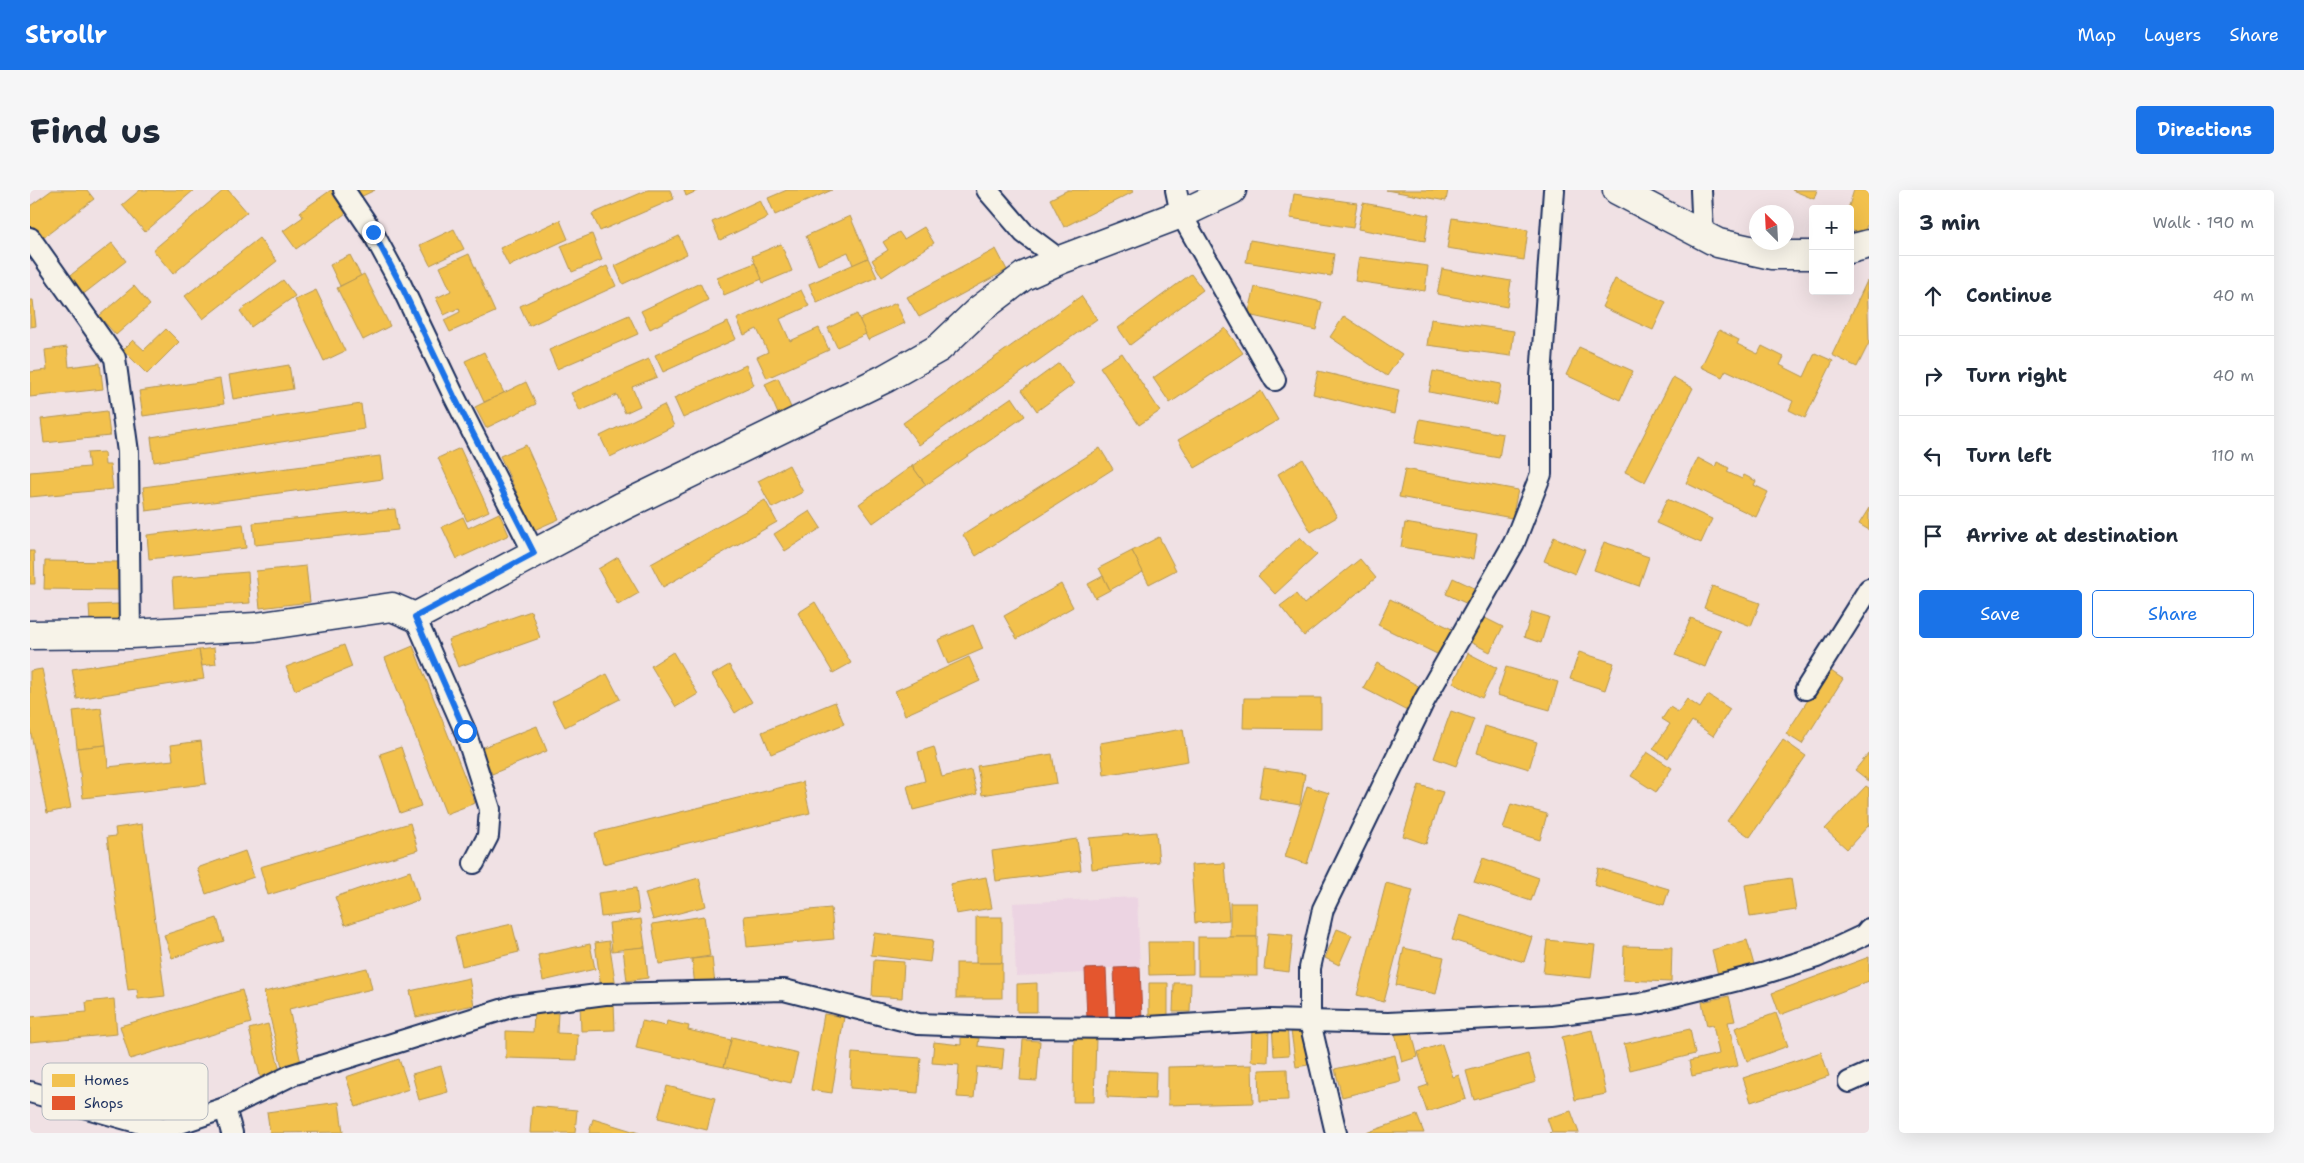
<!DOCTYPE html>
<html lang="en">
<head>
<meta charset="utf-8">
<style>
	body { margin:0; font-family:"Shantell Sans",sans-serif; background:#f6f6f7; color:#1f2937 }
	.controls { position:absolute; right:15px; top:15px; display:grid; overflow:hidden; border-radius:5px; box-shadow:0 5px 20px #0002 }
	.controls button { width:45px; height:45px; display:grid; place-items:center; padding:0; border:0; border-bottom:1px solid #e0e1e3; background:#fff; color:#1f2937; font:25px sans-serif }
	.compass { position:absolute; left:1719px; top:15px; width:45px; height:45px; border-radius:50%; background:#fff; box-shadow:0 5px 20px #0002; rotate:336deg }
	.stop { position:absolute; width:15px; height:15px; margin:-11px; border:4px solid #1a73e8; border-radius:50%; background:#fff }
	.stop.end { background:#1a73e8; border-color:#fff; box-shadow:0 1px 5px #0008 }
	.list { margin:0; padding:0; list-style:none }
	h2 { display:flex; justify-content:space-between; align-items:center; height:65px; margin:0; padding:0 20px; font-size:21px }
	h2 small { font-size:16px; font-weight:400; color:#747a83 }
	.list li { display:grid; grid-template-columns:32px 1fr auto; gap:15px; align-items:center; box-sizing:border-box; height:80px; padding:0 20px; border-top:1px solid #e0e1e3 }
	.list b { display:block; font-size:19px; white-space:nowrap }
	.list em { font-size:16px; font-style:normal; color:#747a83 }
	.actions { display:flex; gap:10px; padding:15px 20px }
	.actions a { flex:1; padding:11px 0; border:1px solid #1a73e8; border-radius:5px; text-align:center; font-size:18px; color:#1a73e8 }
	.actions .main { background:#1a73e8; color:#fff }
	.icon { flex:none; width:28px; height:28px; fill:none; stroke:currentColor; stroke-width:2; stroke-linecap:round; stroke-linejoin:round }
	.map { position:relative; flex:none; width:1839px; height:943px; overflow:hidden; border-radius:5px }
	header { display:flex; align-items:center; gap:30px; box-sizing:border-box; height:70px; padding:0 25px; background:#1a73e8; color:#fff }
	header strong { font-size:24px }
	nav { display:flex; gap:28px; margin-inline-start:auto; font-size:18px }
	.intro { display:flex; align-items:center; justify-content:space-between; box-sizing:border-box; height:120px; padding:0 30px }
	h1 { margin:0; font-size:35px }
	.button { padding:12px 22px; border-radius:5px; background:#1a73e8; color:#fff; font-size:18px; font-weight:700 }
	main { display:flex; gap:30px; padding:0 30px }
	aside { flex:1; background:#fff; border-radius:5px; box-shadow:0 5px 20px #0002 }
	.map>svg:first-child { display:block }
	.built { fill:#ecd4e2 }
	.homes { fill:#f2c14e; stroke:#b29553 }
	.shops { fill:#e4572e; stroke:#a84b3c }
	.lines { fill:none; stroke-linecap:round; stroke-linejoin:round }
	.street-casing { stroke:#1b2f5e; stroke-width:24 }
	.secondary-casing { stroke:#1b2f5e; stroke-width:31 }
	.street { stroke:#f7f3e8; stroke-width:20 }
	.secondary { stroke:#f7f3e8; stroke-width:28 }
	.route { stroke:#1a73e8; stroke-width:6 }
	.key { fill:#f7f3e8; stroke:#b5b8bf; stroke-width:1 }
	.key-label { font-size:14px; fill:#1b2f5e }
</style>
</head>
<body>
<header>
<strong>Strollr</strong>
<nav><a>Map</a><a>Layers</a><a>Share</a></nav>
</header>
<div class="intro"><h1>Find us</h1><a class="button">Directions</a></div>
<main>
<div class="map">
<svg width="1839" height="943" viewBox="0 0 1839 943">
	<rect width="100%" height="100%" fill="#f0e1e4"/>
	<filter id="ink" filterUnits="userSpaceOnUse"><feTurbulence type="fractalNoise" baseFrequency=".02" numOctaves="2"/><feDisplacementMap in="SourceGraphic" scale="10" xChannelSelector="R" yChannelSelector="G"/><feConvolveMatrix kernelMatrix="1 2 1 2 8 2 1 2 1" color-interpolation-filters="sRGB"/></filter>
	<g filter="url(#ink)">
		<polygon class="built" points="1107,707 1110,777 1056,779 1056,783 986,786 983,713"/>
		<g class="homes">
			<polygon points="22,0 57,0 64,9 9,51 0,39 0,16"/>
			<polygon points="110,0 164,0 115,42 92,15"/>
			<polygon points="194,0 198,0 217,22 143,84 123,60"/>
			<polygon points="301,0 304,0 319,21 266,59 253,41 273,27 270,22"/>
			<polygon points="320,0 345,0 324,10"/>
			<polygon points="618,0 640,0 644,9 570,41 562,24"/>
			<polygon points="654,0 669,0 656,6"/>
			<polygon points="757,0 802,0 745,25 738,8"/>
			<polygon points="1038,0 1102,0 1103,2 1034,37 1020,9"/>
			<polygon points="1356,0 1418,0 1416,11"/>
			<polygon points="1762,0 1787,0 1784,9"/>
			<polygon points="1824,0 1839,0 1839,28 1834,44 1820,40 1820,19 1818,19"/>
			<polygon points="1264,4 1327,13 1323,38 1260,28"/>
			<polygon points="730,10 738,27 690,50 682,32"/>
			<polygon points="1333,13 1399,25 1395,51 1328,39"/>
			<polygon points="820,26 838,68 823,75 818,62 788,75 776,46"/>
			<polygon points="1422,28 1498,40 1494,70 1417,58"/>
			<polygon points="530,30 538,49 479,76 470,58"/>
			<polygon points="894,37 904,53 852,87 842,70 858,60 853,52 869,42 874,49"/>
			<polygon points="424,39 434,59 400,75 390,55"/>
			<polygon points="562,44 572,70 542,82 531,56"/>
			<polygon points="649,46 657,64 593,94 585,76"/>
			<polygon points="229,48 247,71 173,129 155,106"/>
			<polygon points="1220,50 1304,64 1301,86 1216,72"/>
			<polygon points="82,53 96,71 51,106 37,88"/>
			<polygon points="751,54 762,81 733,93 722,66"/>
			<polygon points="966,59 977,80 889,127 877,107"/>
			<polygon points="439,64 465,122 420,142 414,130 430,122 429,118 414,125 406,108 421,101 410,77"/>
			<polygon points="320,65 331,86 310,96 300,75"/>
			<polygon points="1329,67 1398,76 1395,101 1325,91"/>
			<polygon points="838,68 847,87 787,113 779,94"/>
			<polygon points="725,73 732,89 694,105 687,88"/>
			<polygon points="577,76 586,96 499,136 490,116"/>
			<polygon points="1412,79 1481,91 1477,117 1407,104"/>
			<polygon points="334,84 360,136 333,150 307,98"/>
			<polygon points="1161,84 1173,100 1100,155 1088,138"/>
			<polygon points="1585,89 1636,112 1623,140 1572,117"/>
			<polygon points="253,90 265,106 221,137 210,121"/>
			<polygon points="1837,91 1839,153 1827,177 1802,165"/>
			<polygon points="670,93 678,110 620,139 611,121"/>
			<polygon points="104,96 120,115 86,145 69,126"/>
			<polygon points="1225,97 1292,112 1286,140 1218,125"/>
			<polygon points="286,100 315,161 294,171 265,110"/>
			<polygon points="771,100 779,116 750,129 760,151 789,138 799,160 737,188 727,167 738,162 727,139 714,145 707,129"/>
			<polygon points="1051,106 1067,129 889,255 873,233"/>
			<polygon points="0,110 3,110 6,136 0,137"/>
			<polygon points="866,113 875,133 838,150 829,130"/>
			<polygon points="827,124 836,144 807,157 798,138"/>
			<polygon points="599,125 608,144 527,179 519,160"/>
			<polygon points="1314,126 1372,164 1357,186 1300,147"/>
			<polygon points="1401,129 1484,141 1481,166 1397,155"/>
			<polygon points="698,132 706,149 633,182 625,165"/>
			<polygon points="1195,138 1213,163 1140,213 1123,188"/>
			<polygon points="136,139 149,152 117,184 93,160 103,150 114,160"/>
			<polygon points="1689,140 1709,150 1707,154 1728,164 1732,156 1754,167 1750,175 1774,187 1785,163 1803,171 1775,228 1759,220 1763,211 1696,180 1692,187 1671,177"/>
			<polygon points="37,157 39,177 70,173 73,199 0,207 0,182 17,180 15,160"/>
			<polygon points="1549,157 1603,181 1590,210 1536,185"/>
			<polygon points="454,162 474,203 454,212 435,171"/>
			<polygon points="1092,163 1130,221 1109,235 1070,177"/>
			<polygon points="619,169 627,187 602,197 610,216 595,223 587,205 550,221 541,203"/>
			<polygon points="1029,173 1044,194 1007,221 992,200"/>
			<polygon points="259,175 263,199 203,209 199,185"/>
			<polygon points="716,175 724,195 653,228 644,208"/>
			<polygon points="1288,181 1369,200 1364,224 1283,204"/>
			<polygon points="1403,181 1471,194 1467,215 1399,202"/>
			<polygon points="1643,187 1663,198 1615,292 1595,282"/>
			<polygon points="748,188 762,220 749,226 735,194"/>
			<polygon points="190,189 194,214 113,226 109,201"/>
			<polygon points="496,192 506,214 456,238 445,217"/>
			<polygon points="1231,201 1248,230 1165,278 1148,250"/>
			<polygon points="982,207 995,226 896,295 882,276"/>
			<polygon points="331,214 334,239 124,272 121,247"/>
			<polygon points="634,215 644,236 580,267 570,246"/>
			<polygon points="77,221 80,246 14,253 11,229"/>
			<polygon points="1390,229 1473,244 1469,268 1385,253"/>
			<polygon points="496,255 529,329 504,340 470,266"/>
			<polygon points="430,258 459,321 437,331 408,268"/>
			<polygon points="1070,258 1083,279 946,366 933,345"/>
			<polygon points="74,262 75,275 80,275 83,299 0,307 0,282 59,277 57,263"/>
			<polygon points="350,266 353,289 116,321 113,297"/>
			<polygon points="1668,268 1685,277 1687,272 1699,278 1697,282 1712,289 1714,285 1726,291 1724,295 1738,302 1726,327 1656,293"/>
			<polygon points="1273,269 1307,327 1281,342 1248,284"/>
			<polygon points="759,275 773,302 742,318 728,291"/>
			<polygon points="882,276 896,295 843,333 829,314"/>
			<polygon points="1375,279 1488,300 1482,328 1369,307"/>
			<polygon points="1637,309 1682,329 1671,353 1626,333"/>
			<polygon points="735,310 747,332 633,397 621,374"/>
			<polygon points="1839,318 1839,340 1829,334"/>
			<polygon points="365,319 368,340 225,355 223,333"/>
			<polygon points="780,321 791,338 755,361 744,344"/>
			<polygon points="469,323 479,345 427,369 412,337 433,327 438,338"/>
			<polygon points="1375,333 1447,345 1443,369 1371,357"/>
			<polygon points="213,334 216,358 119,369 117,345"/>
			<polygon points="1129,347 1146,380 1119,394 1102,361"/>
			<polygon points="1270,347 1287,365 1245,404 1228,386"/>
			<polygon points="1524,347 1555,360 1545,384 1514,371"/>
			<polygon points="1574,352 1619,367 1609,396 1564,380"/>
			<polygon points="0,361 4,361 5,394 0,394"/>
			<polygon points="1102,361 1113,382 1080,400 1069,378"/>
			<polygon points="588,367 609,403 588,415 568,379"/>
			<polygon points="1330,369 1346,388 1274,446 1250,416 1266,404 1274,414"/>
			<polygon points="15,371 90,372 90,400 14,399"/>
			<polygon points="276,376 280,412 230,418 226,381"/>
			<polygon points="218,382 220,413 144,418 142,388"/>
			<polygon points="1073,386 1080,400 1065,408 1058,394"/>
			<polygon points="1423,388 1451,401 1444,417 1416,404"/>
			<polygon points="1031,394 1043,417 987,449 974,426"/>
			<polygon points="1682,396 1730,413 1721,436 1674,418"/>
			<polygon points="1360,409 1422,439 1409,465 1348,435"/>
			<polygon points="785,412 821,473 803,483 768,423"/>
			<polygon points="89,414 89,431 60,432 59,415"/>
			<polygon points="501,421 510,448 428,477 418,450"/>
			<polygon points="1502,422 1519,427 1511,453 1494,447"/>
			<polygon points="1453,427 1473,437 1460,462 1440,452"/>
			<polygon points="1661,428 1690,440 1675,477 1645,465"/>
			<polygon points="943,435 953,459 918,474 908,450"/>
			<polygon points="314,455 322,477 265,500 256,477"/>
			<polygon points="383,456 445,613 416,624 355,468"/>
			<polygon points="184,458 186,474 172,476 169,460"/>
			<polygon points="169,460 174,489 47,509 42,479"/>
			<polygon points="643,462 668,504 646,517 621,476"/>
			<polygon points="1549,462 1584,473 1575,500 1540,489"/>
			<polygon points="1438,463 1467,478 1452,508 1423,493"/>
			<polygon points="939,467 950,491 875,525 865,501"/>
			<polygon points="1347,473 1392,498 1379,522 1333,498"/>
			<polygon points="699,475 722,512 705,523 682,485"/>
			<polygon points="1476,477 1528,492 1520,520 1467,505"/>
			<polygon points="12,479 41,618 17,623 0,539 0,481"/>
			<polygon points="1798,479 1813,489 1772,554 1756,544"/>
			<polygon points="577,484 590,509 535,537 522,512"/>
			<polygon points="1678,505 1700,519 1683,546 1662,531 1638,568 1623,559 1640,534 1632,529 1640,517 1648,522 1657,509 1670,518"/>
			<polygon points="1214,508 1291,508 1291,539 1213,538"/>
			<polygon points="805,512 814,534 741,564 732,542"/>
			<polygon points="71,518 76,555 47,558 43,521"/>
			<polygon points="1421,521 1444,529 1426,576 1404,568"/>
			<polygon points="507,536 517,561 462,584 451,558"/>
			<polygon points="1455,536 1507,552 1499,579 1447,563"/>
			<polygon points="1153,539 1158,571 1074,585 1070,553"/>
			<polygon points="1753,550 1776,566 1720,647 1697,631"/>
			<polygon points="171,551 176,594 53,608 47,558 76,555 78,577 143,570 141,555"/>
			<polygon points="371,557 391,616 370,623 350,564"/>
			<polygon points="904,557 912,587 941,580 947,604 883,620 877,596 895,591 888,562"/>
			<polygon points="1617,562 1642,578 1626,602 1601,586"/>
			<polygon points="1839,563 1839,591 1825,580"/>
			<polygon points="1022,564 1027,593 952,605 947,576"/>
			<polygon points="1234,578 1275,584 1270,615 1229,608"/>
			<polygon points="773,592 780,623 573,674 565,643"/>
			<polygon points="1389,595 1413,602 1396,654 1373,646"/>
			<polygon points="1277,596 1299,603 1277,674 1255,667"/>
			<polygon points="1836,596 1839,598 1839,635 1817,659 1795,639"/>
			<polygon points="1481,614 1517,624 1510,650 1473,639"/>
			<polygon points="380,633 388,660 238,705 230,677"/>
			<polygon points="112,634 135,806 108,809 107,799 98,800 77,647 86,646 85,638"/>
			<polygon points="1126,642 1129,672 1062,679 1059,648"/>
			<polygon points="1047,649 1051,680 966,691 962,661"/>
			<polygon points="215,661 224,687 176,704 167,678"/>
			<polygon points="1453,668 1509,688 1501,711 1444,692"/>
			<polygon points="1195,673 1199,730 1165,733 1161,675"/>
			<polygon points="1568,678 1639,699 1634,715 1564,695"/>
			<polygon points="380,681 389,710 315,735 305,707"/>
			<polygon points="956,687 962,718 926,724 920,694"/>
			<polygon points="669,688 676,716 623,730 615,703"/>
			<polygon points="1761,688 1766,720 1720,727 1715,695"/>
			<polygon points="1356,693 1383,700 1354,812 1327,805"/>
			<polygon points="606,698 609,723 571,727 568,703"/>
			<rect x="1200" y="713" width="27" height="34"/>
			<polygon points="801,718 804,749 717,757 714,726"/>
			<polygon points="1430,725 1502,747 1494,772 1422,750"/>
			<polygon points="674,726 680,766 629,774 622,734"/>
			<rect x="946" y="727" width="26" height="46"/>
			<polygon points="187,728 194,751 142,768 134,745"/>
			<polygon points="611,729 615,757 582,761 579,733"/>
			<polygon points="482,734 489,762 432,776 425,747"/>
			<polygon points="1307,739 1322,745 1309,775 1295,768"/>
			<polygon points="844,743 903,750 900,772 841,765"/>
			<polygon points="1238,743 1263,745 1259,782 1234,779"/>
			<rect x="1168" y="747" width="59" height="39"/>
			<polygon points="1517,750 1565,755 1561,788 1513,783"/>
			<polygon points="1717,750 1724,775 1688,785 1682,760"/>
			<polygon points="579,751 586,797 571,798 565,753"/>
			<polygon points="1118,752 1163,752 1163,784 1119,785"/>
			<polygon points="560,754 565,779 513,791 508,765"/>
			<polygon points="1594,756 1642,757 1641,792 1593,790"/>
			<polygon points="615,757 618,788 597,791 593,759"/>
			<polygon points="1374,758 1414,767 1406,804 1366,795"/>
			<polygon points="682,767 685,795 665,797 662,769"/>
			<polygon points="1839,767 1839,791 1750,825 1742,803"/>
			<polygon points="844,770 874,772 872,808 842,806"/>
			<rect x="926" y="773" width="46" height="35"/>
			<polygon points="337,778 342,799 259,819 271,873 252,877 234,802"/>
			<polygon points="439,788 444,815 386,827 380,801"/>
			<polygon points="1007,793 1007,822 987,822 987,794"/>
			<polygon points="1119,793 1138,793 1138,825 1119,826"/>
			<polygon points="1144,793 1161,793 1160,822 1143,822"/>
			<polygon points="212,800 221,833 100,869 90,836"/>
			<polygon points="1699,806 1705,831 1698,832 1708,876 1662,886 1659,871 1689,864 1683,835 1677,836 1672,812"/>
			<polygon points="84,809 87,844 0,852 0,827 57,822 56,812"/>
			<polygon points="584,812 585,840 551,841 550,813"/>
			<polygon points="504,822 528,823 527,843 548,844 547,870 476,868 476,841 503,842"/>
			<polygon points="1746,823 1758,856 1717,871 1705,838"/>
			<polygon points="794,824 814,827 802,903 781,900"/>
			<polygon points="612,831 636,836 637,831 659,836 658,840 701,850 694,877 606,858"/>
			<polygon points="1257,833 1259,865 1244,866 1242,835"/>
			<polygon points="238,834 251,885 231,890 219,839"/>
			<polygon points="1222,835 1239,836 1238,872 1221,871"/>
			<polygon points="1381,839 1388,867 1372,872 1365,843"/>
			<polygon points="1660,839 1665,864 1600,880 1594,854"/>
			<polygon points="1274,840 1278,875 1266,877 1261,841"/>
			<polygon points="1562,840 1576,904 1545,910 1532,847"/>
			<polygon points="702,847 768,863 761,893 694,877"/>
			<polygon points="931,847 949,848 948,856 974,859 972,879 947,877 944,908 927,907 929,875 902,873 904,852 931,855"/>
			<polygon points="1044,848 1066,849 1064,912 1043,912"/>
			<polygon points="993,850 1010,851 1007,891 990,890"/>
			<polygon points="1412,854 1423,887 1429,885 1436,909 1397,922 1389,898 1398,895 1388,862"/>
			<polygon points="1791,862 1799,886 1721,912 1713,888"/>
			<polygon points="822,863 891,868 888,903 820,898"/>
			<polygon points="1498,864 1506,892 1444,910 1436,881"/>
			<polygon points="1365,865 1371,892 1312,907 1305,879"/>
			<polygon points="369,869 379,899 326,917 316,887"/>
			<polygon points="1222,875 1223,913 1138,915 1138,877"/>
			<polygon points="411,876 418,902 389,910 382,884"/>
			<polygon points="1257,879 1258,910 1230,911 1229,880"/>
			<polygon points="1078,880 1126,882 1125,909 1077,907"/>
			<polygon points="637,896 685,908 677,940 628,928"/>
			<polygon points="309,912 313,942 240,943 237,922"/>
			<polygon points="502,916 547,920 545,943 500,943"/>
			<polygon points="1541,921 1549,943 1519,943 1522,942 1517,928"/>
			<polygon points="1387,925 1394,943 1336,943"/>
			<polygon points="563,929 609,943 559,943"/>
		</g>
		<g class="shops">
			<polygon points="1110,777 1112,830 1086,831 1084,778"/>
			<polygon points="1076,778 1078,828 1057,829 1055,779"/>
		</g>
		<g class="lines">
			<g class="street-casing">
				<g id="street">
					<polyline points="314,0 343,43 370,93 424,206 504,363"/>
					<polyline points="957,0 994,43 1030,70"/>
					<polyline points="1146,0 1151,24 1245,190"/>
					<polyline points="1671,0 1673,45"/>
					<polyline points="0,48 85,168 98,262 100,444"/>
					<polyline points="385,427 435,541 460,619 458,646 444,673"/>
					<polyline points="1776,499 1839,399"/>
					<polyline points="1819,892 1839,883"/>
					<polyline points="0,902 132,939 195,918 262,885 484,816 575,804 754,800 888,834 970,837 1101,838 1239,830 1358,833 1522,825 1611,814 1732,784 1787,767 1834,745 1839,739"/>
					<polyline points="195,918 202,943"/>
					<polyline points="1306,943 1280,832 1280,778 1293,719 1394,511 1484,353 1511,284 1511,187 1524,0"/>
				</g>
			</g>
			<g class="secondary-casing">
				<g id="secondary">
					<polyline points="1587,0 1688,53 1742,65 1783,65"/>
					<polyline points="1820,59 1839,54"/>
					<polyline points="0,445 100,444 226,437 362,417 385,427 591,317 856,188 909,158 949,120 994,86 1030,70 1151,24 1202,0"/>
				</g>
			</g>
			<use href="#street" class="street"/>
			<use href="#secondary" class="secondary"/>
		</g>
	</g>
	<g class="lines" filter="url(#ink)">
		<polyline class="route" points="343,42 370,93 424,206 504,363 385,427 435,541"/>
	</g>
	<rect x="12" y="873" width="166" height="57" rx="8" class="key"/>
	<rect x="22" y="884" width="23" height="13" fill="#f2c14e"/>
	<rect x="22" y="906" width="23" height="14" fill="#e4572e"/>
	<g class="key-label">
		<text x="54" y="895">Homes</text>
		<text x="54" y="918">Shops</text>
	</g>
</svg>
<div class="controls">
<button>+</button>
<button>−</button>
</div>
<svg class="compass" viewBox="-18 -18 36 36"><path d="M0-13l5 13h-10z" fill="#e53935"/><path d="M0 13l5-13h-10z" fill="#747a83"/></svg>
<div class="stop" style="left:435px;top:541px"></div>
<div class="stop end" style="left:343px;top:42px"></div>
</div>
<aside>
<h2>3 min<small>Walk · 190 m</small></h2>
<ul class="list">
<li><svg class="icon" aria-label="ahead" viewBox="0 0 24 24"><path d="M12 20V5M6 11l6-6 6 6"/></svg><div><b>Continue</b></div><em>40 m</em></li>
<li><svg class="icon" aria-label="right" viewBox="0 0 24 24"><path d="M7 20v-9h11M14 6l5 5-5 5"/></svg><div><b>Turn right</b></div><em>40 m</em></li>
<li><svg class="icon" aria-label="left" viewBox="0 0 24 24"><path d="M17 20v-9H6M10 6l-5 5 5 5"/></svg><div><b>Turn left</b></div><em>110 m</em></li>
<li><svg class="icon" aria-label="arrive" viewBox="0 0 24 24"><path d="M6 21V4h12l-3 4 3 4H6"/></svg><div><b>Arrive at destination</b></div></li>
</ul>
<div class="actions"><a class="main">Save</a><a>Share</a></div>
</aside>
</main>
</body>
</html>
